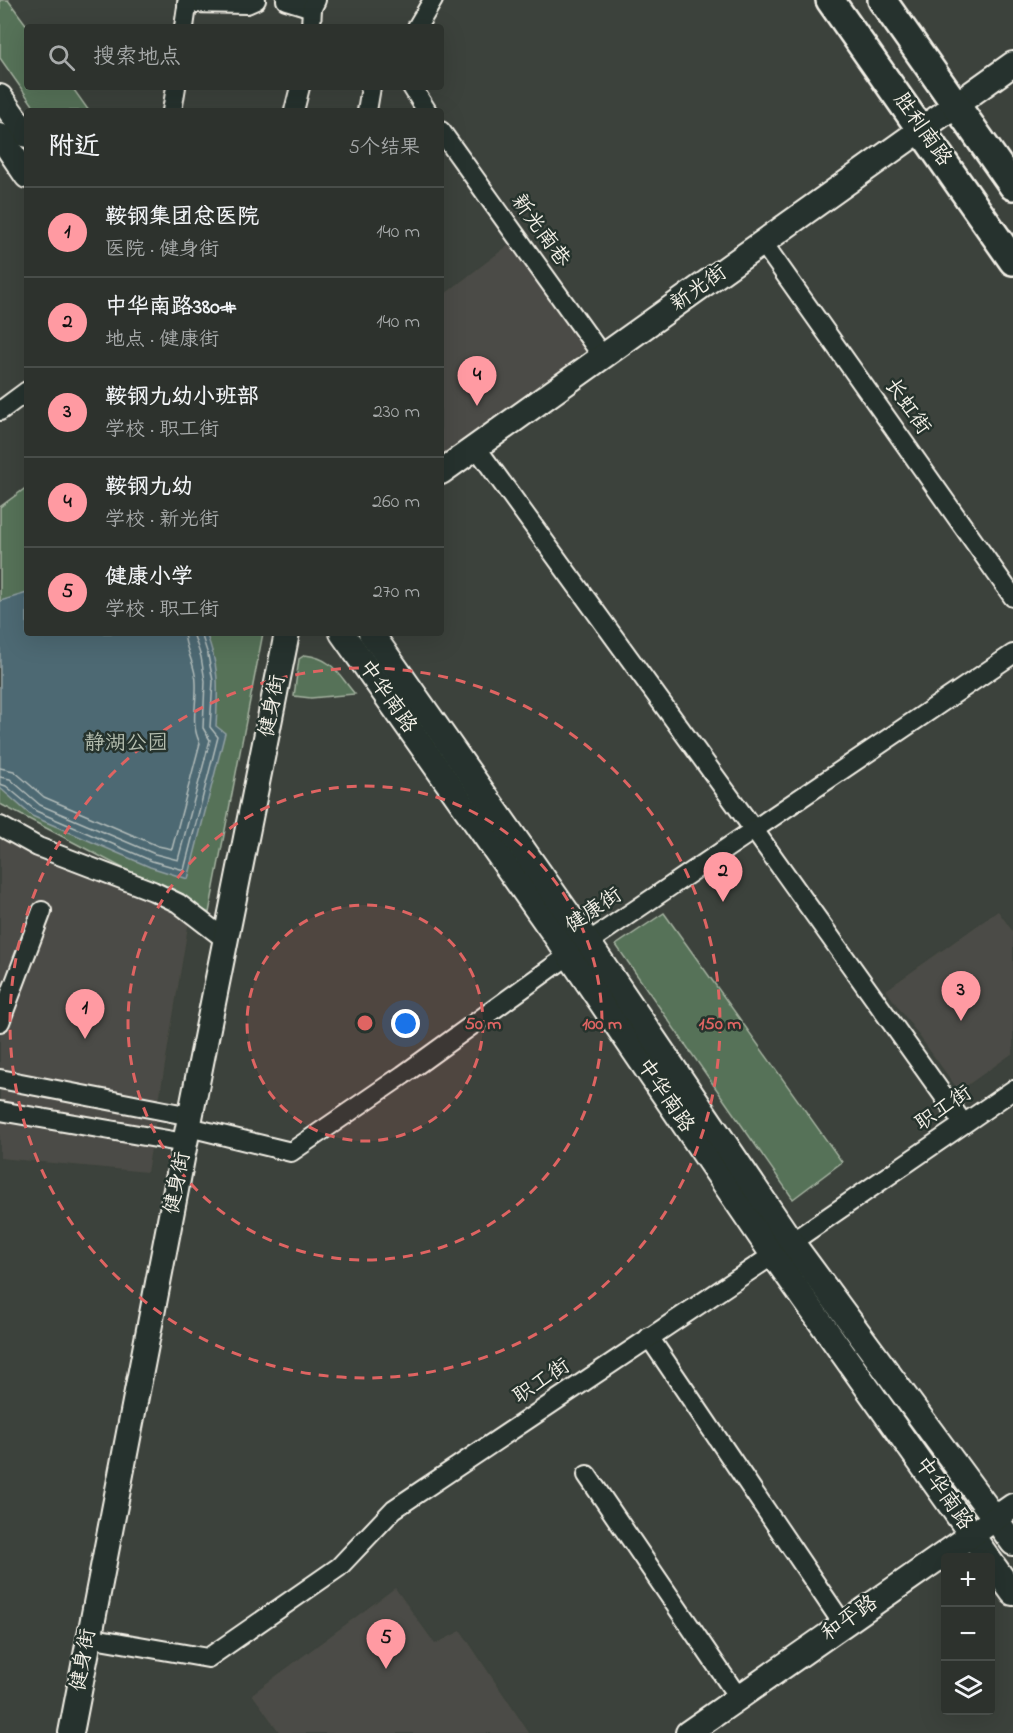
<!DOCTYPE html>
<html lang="zh">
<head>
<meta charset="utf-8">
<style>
	body { margin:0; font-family:"Indie Flower","LXGW WenKai TC",sans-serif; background:#353a35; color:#f1f3f6 }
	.controls { position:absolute; right:18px; bottom:18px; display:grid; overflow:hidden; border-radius:6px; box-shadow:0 6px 24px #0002 }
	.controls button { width:54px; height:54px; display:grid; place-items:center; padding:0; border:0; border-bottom:2px solid #484d49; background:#2d322d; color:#f1f3f6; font:30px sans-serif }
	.you { position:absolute; left:406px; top:1024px; width:21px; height:21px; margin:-15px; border:4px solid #fff; border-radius:50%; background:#1a73e8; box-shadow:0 0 0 9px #1a73e833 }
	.badge { display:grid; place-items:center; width:39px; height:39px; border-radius:50%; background:#ff9aa2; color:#111; font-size:20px; font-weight:700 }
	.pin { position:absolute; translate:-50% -50px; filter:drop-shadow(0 2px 3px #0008) }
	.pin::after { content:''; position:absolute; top:32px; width:21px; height:18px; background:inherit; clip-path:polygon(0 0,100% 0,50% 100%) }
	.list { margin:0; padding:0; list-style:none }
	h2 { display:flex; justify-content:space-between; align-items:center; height:78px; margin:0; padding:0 24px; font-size:26px }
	h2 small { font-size:20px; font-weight:400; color:#a7aaaa }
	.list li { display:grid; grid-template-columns:39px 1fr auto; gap:18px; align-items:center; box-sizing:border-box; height:90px; padding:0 24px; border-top:2px solid #484d49 }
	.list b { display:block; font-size:22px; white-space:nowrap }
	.list p { margin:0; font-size:20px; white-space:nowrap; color:#a7aaaa }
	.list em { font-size:20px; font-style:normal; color:#a7aaaa }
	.icon { flex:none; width:33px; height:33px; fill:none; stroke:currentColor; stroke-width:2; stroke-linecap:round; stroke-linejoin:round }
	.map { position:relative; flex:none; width:1013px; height:1733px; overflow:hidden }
	.search { position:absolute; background:#2d322d; box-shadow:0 6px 24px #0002; left:24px; top:24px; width:420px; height:66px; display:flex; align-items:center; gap:15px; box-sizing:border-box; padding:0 21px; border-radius:6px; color:#a7aaaa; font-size:22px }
	.panel { position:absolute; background:#2d322d; box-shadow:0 6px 24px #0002; left:24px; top:108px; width:420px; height:528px; border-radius:6px }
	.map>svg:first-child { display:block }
	.built { fill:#4c4c46 }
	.green { fill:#567259; stroke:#a5b2a0; stroke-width:1.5 }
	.water { fill:#4d6973; stroke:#909fa2; stroke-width:1.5 }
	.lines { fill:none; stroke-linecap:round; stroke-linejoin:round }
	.shore { stroke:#b1bbb9; stroke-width:1.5 }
	.street-casing { stroke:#f4f1e8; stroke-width:22 }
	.secondary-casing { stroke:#f4f1e8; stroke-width:28 }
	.primary-casing { stroke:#f4f1e8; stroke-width:32 }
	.street { stroke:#26332d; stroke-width:18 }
	.secondary { stroke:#26332d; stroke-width:24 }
	.primary { stroke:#26332d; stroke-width:27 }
	.ring { fill:none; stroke:#df6462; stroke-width:3; stroke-dasharray:10 8 }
	.labels { text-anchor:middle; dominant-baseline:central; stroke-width:5; stroke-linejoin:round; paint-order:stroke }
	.street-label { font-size:21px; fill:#f4f1e8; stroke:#26332d }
	.park-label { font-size:21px; fill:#b5beaf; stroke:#26332d }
	.centre { fill:#df6462; stroke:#26332d; stroke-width:3 }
	.ring-label { font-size:18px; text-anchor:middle; font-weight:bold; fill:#df6462; stroke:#26332d; stroke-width:5; stroke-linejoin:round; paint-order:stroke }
</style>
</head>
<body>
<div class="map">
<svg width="1013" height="1733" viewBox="0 0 1013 1733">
	<rect width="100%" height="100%" fill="#3c423c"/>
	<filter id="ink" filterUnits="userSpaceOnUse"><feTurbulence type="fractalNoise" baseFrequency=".0167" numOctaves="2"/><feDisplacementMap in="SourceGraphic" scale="12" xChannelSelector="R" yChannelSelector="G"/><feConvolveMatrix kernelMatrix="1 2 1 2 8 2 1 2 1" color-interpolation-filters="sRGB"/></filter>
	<g filter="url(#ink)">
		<g class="built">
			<polygon points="510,244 586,350 441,462 441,297"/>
			<polygon points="0,821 189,920 147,1172 0,1158"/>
			<polygon points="998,911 1013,932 1013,1053 959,1091 886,990"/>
			<polygon points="395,1588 435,1644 461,1631 529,1733 280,1733 252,1694"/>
		</g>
		<g class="green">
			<polygon points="0,0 8,0 28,27 27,87 72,87 89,111 37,111 0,58"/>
			<polygon points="27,487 27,633 263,633 209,913 0,804 0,507"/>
			<path d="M305,655C334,659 337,673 355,694L311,698L294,696L299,659Z"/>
			<polygon points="664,913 842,1162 793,1199 616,945"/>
		</g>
		<path class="water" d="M27,593V633H206C220,668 218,689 216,726L225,733L188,879L150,867L32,816L0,788V601Z"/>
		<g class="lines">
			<g class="shore">
				<path d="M0,768L14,771L44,797L158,846L172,849L200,743C190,724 197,704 196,683C196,665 185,650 184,633"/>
				<polyline points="0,777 10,779 40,805 155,854 178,860 210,740 203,728 205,681 201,657 193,633"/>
				<polyline points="0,784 6,786 36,811 152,861 184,870 218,737 210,727 213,681 208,655 201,633"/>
			</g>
			<g class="street-casing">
				<g id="street">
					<polyline points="286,0 312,8"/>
					<polyline points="187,3 247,4 256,0"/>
					<polyline points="184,27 188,0"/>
					<polyline points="311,27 312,8 316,0"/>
					<polyline points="417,27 433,0"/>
					<polyline points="412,87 427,111"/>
					<polyline points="172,111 176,87"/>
					<polyline points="294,111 300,87"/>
					<polyline points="367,111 371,87"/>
					<polyline points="441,131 603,357"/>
					<polyline points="763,243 1013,597"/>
					<polyline points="0,411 27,391"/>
					<polyline points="476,447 754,830 963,1123"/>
					<polyline points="0,826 38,847 153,891 178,903 226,940"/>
					<polyline points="0,1022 42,911"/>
					<polyline points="0,1079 191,1116"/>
					<polyline points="0,1111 185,1143"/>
					<polyline points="189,1127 291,1152 403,1075 569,955 1013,654"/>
					<polyline points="649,1337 843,1624"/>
					<polyline points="587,1475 738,1697"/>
					<polyline points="88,1637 208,1658 339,1567 394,1509 773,1255 1013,1090"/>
				</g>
			</g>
			<g class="secondary-casing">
				<g id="secondary">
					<polyline points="0,97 27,135"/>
					<polyline points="0,136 27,176"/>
					<polyline points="441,472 1013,64"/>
					<polyline points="342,633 569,955 773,1255 988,1558"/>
					<polyline points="371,633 588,942 791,1241 1013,1543"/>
					<polyline points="990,1561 1013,1593"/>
					<polyline points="71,1733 185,1143 287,633"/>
					<polyline points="688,1733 1013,1506"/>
				</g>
			</g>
			<g class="primary-casing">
				<g id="primary">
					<polyline points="830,0 1013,261"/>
					<polyline points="882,0 1013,186"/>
				</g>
			</g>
			<use href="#street" class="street"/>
			<use href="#secondary" class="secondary"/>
			<use href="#primary" class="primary"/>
		</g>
	</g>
	<circle cx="365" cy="1023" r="118" fill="#df6462" fill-opacity=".12"/>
	<g class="ring">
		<circle cx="365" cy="1023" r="118"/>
		<circle cx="365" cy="1023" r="237"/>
		<circle cx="365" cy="1023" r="355"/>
	</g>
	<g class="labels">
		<g class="street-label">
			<text transform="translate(922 130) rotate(55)">胜利南路</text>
			<text transform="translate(540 231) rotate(54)">新光南巷</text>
			<text transform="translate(699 289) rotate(-35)">新光街</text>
			<text transform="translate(907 407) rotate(55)">长虹街</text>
			<text transform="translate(387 697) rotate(55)">中华南路</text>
			<text transform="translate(273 706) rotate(-79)">健身街</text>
			<text transform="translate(594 911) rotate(-34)">健康街</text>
			<text transform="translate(665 1096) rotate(56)">中华南路</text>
			<text transform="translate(944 1109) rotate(-34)">职工街</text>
			<text transform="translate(178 1183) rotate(-79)">健身街</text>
			<text transform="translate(542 1382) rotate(-34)">职工街</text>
			<text transform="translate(943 1494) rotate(55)">中华南路</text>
			<text transform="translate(850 1619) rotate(-35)">和平路</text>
			<text transform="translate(84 1660) rotate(-80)">健身街</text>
		</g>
		<g class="park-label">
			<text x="126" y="744">静湖公园</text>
		</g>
	</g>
	<circle cx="365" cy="1023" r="9" class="centre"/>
	<g class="ring-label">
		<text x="483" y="1029">50 m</text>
		<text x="602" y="1029">100 m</text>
		<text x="720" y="1029">150 m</text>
	</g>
</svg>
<div class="controls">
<button>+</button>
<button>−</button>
<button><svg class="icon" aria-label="layers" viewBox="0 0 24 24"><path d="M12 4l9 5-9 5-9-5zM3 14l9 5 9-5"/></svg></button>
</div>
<div class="you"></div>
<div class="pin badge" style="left:85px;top:1039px">1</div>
<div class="pin badge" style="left:723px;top:902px">2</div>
<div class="pin badge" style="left:961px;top:1021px">3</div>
<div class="pin badge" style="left:477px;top:406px">4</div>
<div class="pin badge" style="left:386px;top:1669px">5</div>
<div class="search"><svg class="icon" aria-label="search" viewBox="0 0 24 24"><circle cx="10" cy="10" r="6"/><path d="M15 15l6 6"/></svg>搜索地点</div>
<section class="panel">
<h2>附近<small>5个结果</small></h2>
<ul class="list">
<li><span class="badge">1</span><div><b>鞍钢集团总医院</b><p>医院 · 健身街</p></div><em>140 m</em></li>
<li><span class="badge">2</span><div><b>中华南路380#</b><p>地点 · 健康街</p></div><em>140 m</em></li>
<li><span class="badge">3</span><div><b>鞍钢九幼小班部</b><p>学校 · 职工街</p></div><em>230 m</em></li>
<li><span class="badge">4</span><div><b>鞍钢九幼</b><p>学校 · 新光街</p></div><em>260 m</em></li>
<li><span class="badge">5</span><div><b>健康小学</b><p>学校 · 职工街</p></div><em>270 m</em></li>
</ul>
</section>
</div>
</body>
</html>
